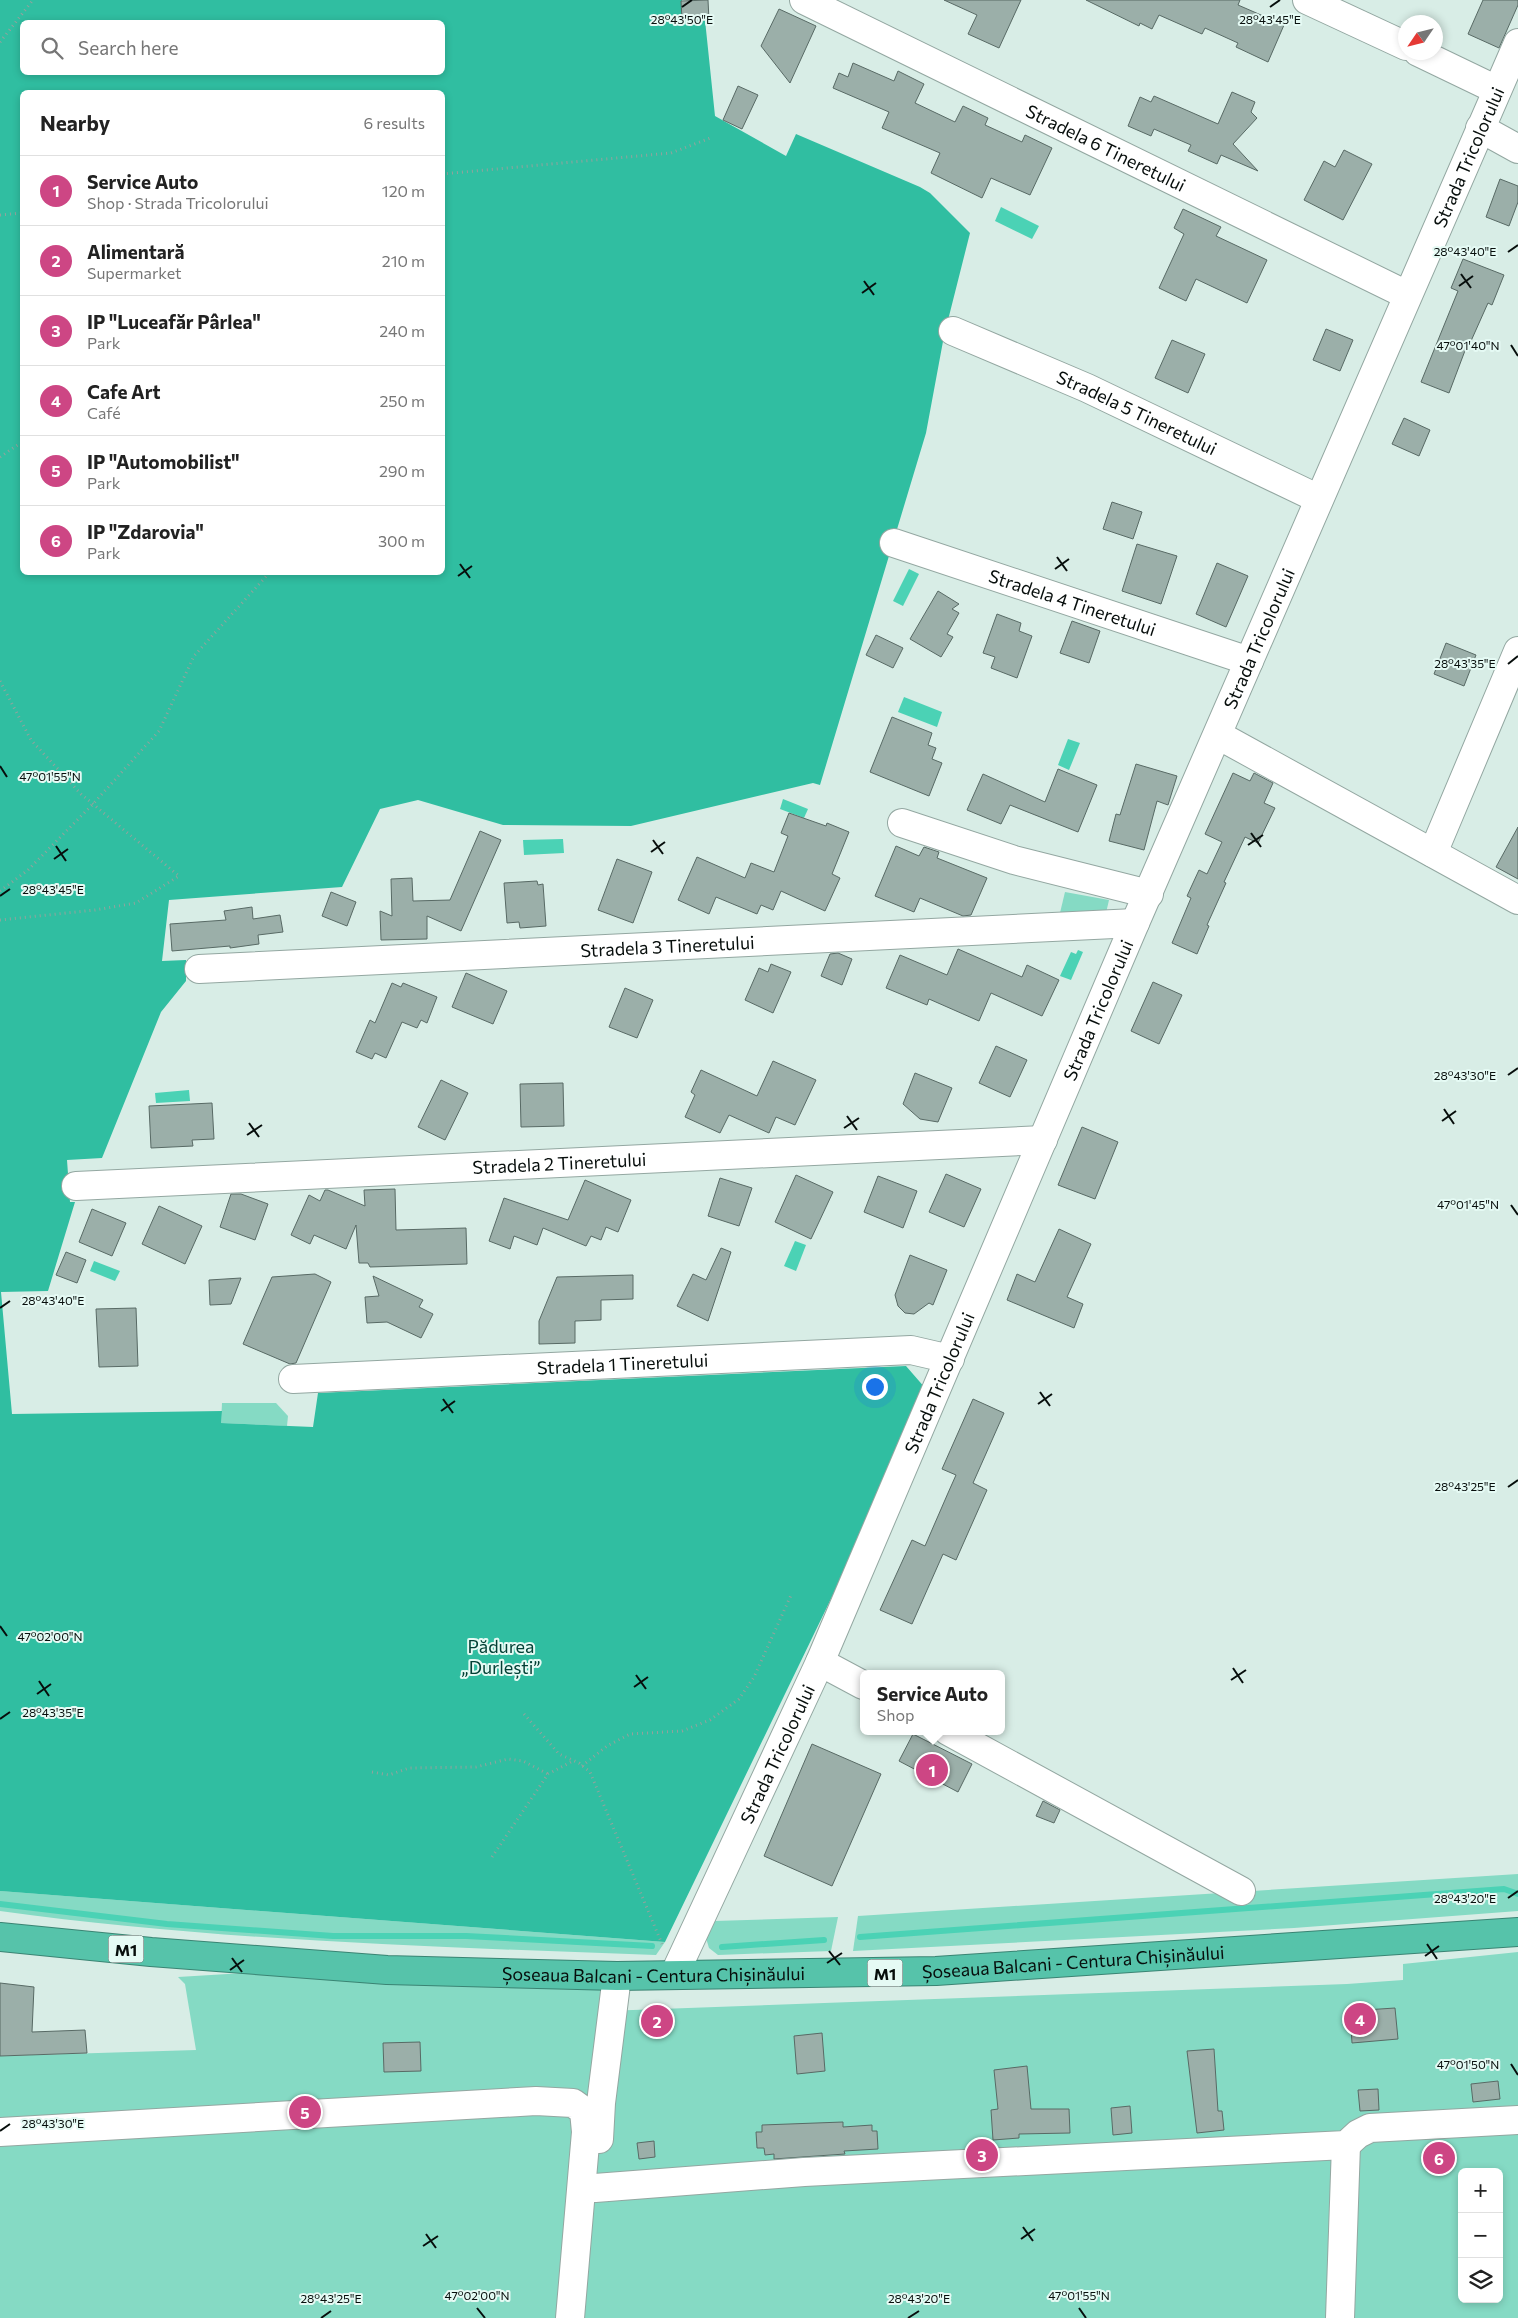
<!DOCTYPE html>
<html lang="en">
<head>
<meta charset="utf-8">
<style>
	body { margin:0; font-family:Commissioner,sans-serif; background:#f2f2f2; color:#222 }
	.controls { position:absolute; right:15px; bottom:15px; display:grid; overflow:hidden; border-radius:8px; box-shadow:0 2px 8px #0003 }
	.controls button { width:45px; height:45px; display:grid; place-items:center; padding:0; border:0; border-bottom:1px solid #e0e0e0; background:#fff; color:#222; font:25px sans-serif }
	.compass { position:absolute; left:1398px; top:15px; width:45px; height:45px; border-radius:50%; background:#fff; box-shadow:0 2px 8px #0003; rotate:235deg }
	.you { position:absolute; left:874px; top:1386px; width:18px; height:18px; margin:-12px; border:4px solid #fff; border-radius:50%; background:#1a73e8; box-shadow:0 0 0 8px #1a73e833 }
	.badge { display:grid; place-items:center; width:32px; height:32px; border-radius:50%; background:#cd4684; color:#fff; font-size:16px; font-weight:700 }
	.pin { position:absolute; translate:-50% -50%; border:2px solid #fff; box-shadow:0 1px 5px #0006 }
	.popup { position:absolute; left:860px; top:1670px; width:145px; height:65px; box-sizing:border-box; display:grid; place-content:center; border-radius:8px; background:#fff; filter:drop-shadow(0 1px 4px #0005); font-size:16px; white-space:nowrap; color:#767676 }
	.popup b { font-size:19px; color:#222 }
	.popup::after { content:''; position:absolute; left:50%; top:100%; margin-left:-10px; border:10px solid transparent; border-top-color:#fff }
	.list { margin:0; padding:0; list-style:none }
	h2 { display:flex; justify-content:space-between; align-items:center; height:65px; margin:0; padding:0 20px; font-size:21px }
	h2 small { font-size:16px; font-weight:400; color:#767676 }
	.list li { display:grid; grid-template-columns:32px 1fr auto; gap:15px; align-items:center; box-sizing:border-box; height:70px; padding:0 20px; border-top:1px solid #e0e0e0 }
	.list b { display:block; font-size:19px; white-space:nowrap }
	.list p { margin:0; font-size:16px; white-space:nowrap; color:#767676 }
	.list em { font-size:16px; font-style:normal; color:#767676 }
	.icon { flex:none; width:28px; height:28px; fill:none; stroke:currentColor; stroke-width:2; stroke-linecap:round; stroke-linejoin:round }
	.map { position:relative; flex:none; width:1518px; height:2318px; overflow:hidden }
	.search { position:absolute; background:#fff; box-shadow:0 2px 8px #0003; left:20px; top:20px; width:425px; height:55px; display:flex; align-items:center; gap:12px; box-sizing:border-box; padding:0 18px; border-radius:8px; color:#767676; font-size:19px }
	.panel { position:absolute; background:#fff; box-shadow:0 2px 8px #0003; left:20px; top:90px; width:425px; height:485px; border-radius:8px }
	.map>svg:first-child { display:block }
	.green { fill:#85dac4; fill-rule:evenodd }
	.forest { fill:#30bea1; fill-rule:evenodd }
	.water { fill:#4bd2b5 }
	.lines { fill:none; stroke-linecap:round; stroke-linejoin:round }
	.stream { stroke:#4bd2b5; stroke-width:6 }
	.building { fill:#9bafa9; stroke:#586a65 }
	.minor-casing { stroke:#93a7a1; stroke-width:30 }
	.highway-casing { stroke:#3a8473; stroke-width:30 }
	.path { stroke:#92a39d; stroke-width:3; stroke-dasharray:1 4; stroke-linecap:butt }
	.minor { stroke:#fff; stroke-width:28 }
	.highway { stroke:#56c3aa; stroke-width:28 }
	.ticks { fill:none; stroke:#070e0c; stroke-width:2 }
	.labels { text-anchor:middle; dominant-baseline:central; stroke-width:4; stroke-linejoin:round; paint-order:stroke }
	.shield { fill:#e5faf4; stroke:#4a5552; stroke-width:1 }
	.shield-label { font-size:16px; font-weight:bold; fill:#070e0c }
	.street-label { font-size:18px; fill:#070e0c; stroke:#e5faf4 }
	.park-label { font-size:18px; fill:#024035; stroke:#e5faf4 }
	.ticks-label { font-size:12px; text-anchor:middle; fill:#070e0c; stroke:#e5faf4; stroke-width:4; stroke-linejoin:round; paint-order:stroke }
</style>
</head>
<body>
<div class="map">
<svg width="1518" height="2318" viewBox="0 0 1518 2318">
	<rect width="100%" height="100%" fill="#d8ede6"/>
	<g class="green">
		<polygon points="1065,892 1109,900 1106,913 1059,917"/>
		<polygon points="222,1403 276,1403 288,1416 287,1426 221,1423"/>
		<polygon points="1518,1874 1518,1911 1294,1928 853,1951 858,1916"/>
		<path d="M0,1891L665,1942L656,1955C437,1947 217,1941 0,1911Z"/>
		<polygon points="838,1917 831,1951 718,1955 709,1948 706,1938 714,1921"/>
		<path d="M1518,1952V2318H0V2056L196,2050L185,1984L178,1977L244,1973L604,1986L605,2011L1347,1984L1403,1980V1964ZM1462,2172H1499V2299H1462Z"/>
	</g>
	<path class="forest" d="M0,0H682V20H705L715,116L786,156L796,134L920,187L930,193L970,233L944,336L926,433L820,785L813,783L631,826L503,825L418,800L380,809L342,887L169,900L162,961L186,960V981L161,1012L102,1158L67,1160L70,1202H75L48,1291L1,1292L12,1414L222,1411L221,1423L313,1427L318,1393L906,1366L926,1389L887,1483L665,1942L0,1891ZM22,22H442V72H22ZM22,92H442V572H22Z"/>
	<g class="water">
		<polygon points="1001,207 1039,226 1032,239 995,221"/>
		<polygon points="909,569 919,574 903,606 893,601"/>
		<polygon points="904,697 942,712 937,727 898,712"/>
		<polygon points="1068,739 1080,743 1069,770 1058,765"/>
		<polygon points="783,799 808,809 804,818 780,809"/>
		<polygon points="563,839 564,853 524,855 523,840"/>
		<polygon points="1078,950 1083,952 1071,980 1060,976 1071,952 1076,954"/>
		<polygon points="189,1090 190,1101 156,1103 155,1093"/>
		<polygon points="795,1241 806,1245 796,1271 784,1266"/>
		<polygon points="94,1261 120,1271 115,1281 90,1271"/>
	</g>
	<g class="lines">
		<g class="stream">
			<polyline points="0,1904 167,1924 333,1936 466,1936 652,1946"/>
			<polyline points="860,1937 1504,1889 1518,1894"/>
			<polyline points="722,1947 824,1940"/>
		</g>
	</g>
	<g class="building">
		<polygon points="708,0 709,20 682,20 681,1"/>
		<polygon points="944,0 1021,0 999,48 968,34 977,15"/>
		<polygon points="1086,0 1240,0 1238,5 1284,25 1268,62 1236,47 1238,43 1205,28 1202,34 1159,15 1152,29 1140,23 1139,26"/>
		<polygon points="1483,0 1518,0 1518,5 1499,48 1468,34"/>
		<polygon points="779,9 816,26 790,83 761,46"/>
		<polygon points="853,63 894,81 898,71 924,84 915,103 955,122 963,106 988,118 985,125 1022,142 1025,135 1052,148 1030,195 991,178 982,198 931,173 940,153 882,128 889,112 833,88 839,73 848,77"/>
		<polygon points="738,86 758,95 742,129 723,120"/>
		<polygon points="1232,92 1255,102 1251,112 1257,118 1233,144 1258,171 1221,155 1217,164 1188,151 1191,145 1154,129 1151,136 1128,126 1140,97 1151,102 1154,96 1218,124"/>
		<polygon points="1344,150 1372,164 1343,220 1304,200 1324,161 1335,167"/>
		<polygon points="1500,179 1518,186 1518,202 1509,226 1486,217"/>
		<polygon points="1183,209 1221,227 1216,236 1267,260 1247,303 1196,279 1186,301 1159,288 1184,234 1174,228"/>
		<polygon points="1463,259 1504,275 1492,305 1488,303 1471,341 1469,340 1449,393 1421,382 1458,291 1451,288"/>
		<polygon points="1326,329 1353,340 1340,371 1313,360"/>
		<polygon points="1172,340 1205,354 1188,393 1155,378"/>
		<polygon points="1404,418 1430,430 1419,456 1392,444"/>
		<polygon points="1112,502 1142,512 1133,539 1103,529"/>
		<polygon points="1137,544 1177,556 1161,604 1122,591"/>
		<polygon points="1217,563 1248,576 1226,627 1196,614"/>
		<polygon points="938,591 959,604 952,609 959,613 947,634 953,637 941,657 910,639"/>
		<polygon points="997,614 1021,623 1019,631 1032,636 1017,678 991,668 995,657 983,653"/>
		<polygon points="1072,621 1100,631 1089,663 1060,653"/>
		<polygon points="876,635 903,648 893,668 866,655"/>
		<polygon points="1446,643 1476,655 1464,686 1434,674"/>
		<polygon points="892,717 932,733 928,745 936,748 932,759 942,763 929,796 870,772"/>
		<polygon points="1136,764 1177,776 1168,805 1157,801 1144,850 1109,841 1116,814 1120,815"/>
		<polygon points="1058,769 1097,785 1078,832 1010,805 1001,824 967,810 983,774 1045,802"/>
		<polygon points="1233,773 1250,781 1254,773 1273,783 1264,803 1275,808 1258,843 1245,837 1224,882 1226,883 1207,925 1209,926 1197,954 1172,943 1191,898 1187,896 1199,870 1207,874 1222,842 1205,834"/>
		<polygon points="789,813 826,826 827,823 849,832 832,874 840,878 825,911 781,891 773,910 761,905 757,914 716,897 709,914 678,900 697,857 745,878 751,863 774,872 788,836 781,833"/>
		<polygon points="1518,827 1518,879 1496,867"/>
		<polygon points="480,831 501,840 461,931 427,916 427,939 381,940 380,911 392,916 391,879 412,878 413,901 450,900"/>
		<polygon points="896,846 919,856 924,847 939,852 937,858 987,878 971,915 963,916 920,898 914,912 875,896"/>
		<polygon points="617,859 652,872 633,923 598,910"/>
		<polygon points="537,881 538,885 543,884 546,926 520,928 519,922 507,923 504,883"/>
		<polygon points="331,892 356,902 347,926 322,916"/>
		<polygon points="252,907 253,919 280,915 283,932 258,935 259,944 230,948 230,946 172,951 170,924 226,920 224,911"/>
		<polygon points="958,949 1022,977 1027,965 1059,980 1042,1016 991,993 979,1021 929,999 927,1005 886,988 900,955 947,975"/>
		<polygon points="838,953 852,959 842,985 821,976 830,954"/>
		<polygon points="771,964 791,972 773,1013 745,1000 759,968 768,972"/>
		<polygon points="466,973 507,991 493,1024 452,1007"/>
		<polygon points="1153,982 1182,995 1159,1044 1131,1031"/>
		<polygon points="392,983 401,987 403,983 437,997 427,1023 421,1020 417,1028 402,1022 386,1058 375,1053 372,1059 356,1052 370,1020 375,1023"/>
		<polygon points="625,988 653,1000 637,1038 609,1027"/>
		<polygon points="996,1046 1027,1060 1010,1097 979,1083"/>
		<polygon points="773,1061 816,1080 795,1125 776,1117 769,1133 729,1115 720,1133 685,1117 695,1095 691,1092 701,1070 757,1096"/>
		<polygon points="915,1073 952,1088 938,1122 920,1119 903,1104"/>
		<polygon points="441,1080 468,1093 445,1140 418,1127"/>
		<polygon points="563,1083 564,1126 521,1127 520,1084"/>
		<polygon points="212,1103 214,1139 192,1140 193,1146 151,1148 149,1106"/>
		<polygon points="1082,1127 1118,1142 1095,1199 1058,1185"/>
		<polygon points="946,1174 981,1189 964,1227 929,1212"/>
		<polygon points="796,1175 833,1192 811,1239 775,1222"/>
		<polygon points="878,1176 917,1191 903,1228 864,1212"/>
		<polygon points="720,1178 752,1188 739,1226 708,1216"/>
		<polygon points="585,1180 631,1200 618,1232 606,1227 601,1240 591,1236 586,1246 543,1228 537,1245 514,1236 510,1249 489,1241 504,1198 568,1220"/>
		<polygon points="395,1189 396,1230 466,1228 467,1264 370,1267 368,1263 359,1263 356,1225 346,1249 314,1235 310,1244 291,1235 309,1195 320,1201 325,1190 328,1190 365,1206 364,1190"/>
		<polygon points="231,1194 241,1194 268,1204 255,1240 220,1227"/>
		<polygon points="159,1206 202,1226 185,1264 142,1244"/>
		<polygon points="92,1209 126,1223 112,1256 79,1242"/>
		<polygon points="1059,1229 1091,1244 1067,1297 1083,1304 1074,1328 1007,1300 1017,1274 1035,1282"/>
		<polygon points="721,1248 731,1252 708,1321 677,1306 693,1274 706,1280"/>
		<polygon points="66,1252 86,1260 77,1283 56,1275"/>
		<polygon points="910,1255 947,1270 933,1305 929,1303 914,1314 905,1313 898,1306 895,1295"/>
		<polygon points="315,1274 331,1282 296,1363 290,1364 243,1344 272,1277"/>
		<polygon points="633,1275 633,1299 601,1300 601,1320 575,1321 575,1343 539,1344 539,1321 557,1277"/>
		<polygon points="373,1276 423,1300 419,1307 433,1314 421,1338 387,1322 367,1323 365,1297 379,1296"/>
		<polygon points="241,1278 231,1304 210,1305 209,1280"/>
		<polygon points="136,1308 138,1366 99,1367 96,1309"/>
		<polygon points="973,1399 1004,1413 973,1483 987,1490 956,1560 943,1554 912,1624 880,1610 912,1540 925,1546 948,1493 956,1475 942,1469"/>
		<polygon points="913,1734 972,1764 958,1792 899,1761"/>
		<polygon points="812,1744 881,1774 832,1886 764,1856"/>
		<polygon points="1043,1801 1060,1810 1054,1823 1036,1816"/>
		<polygon points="0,1983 34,1987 32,2032 85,2030 87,2053 0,2056"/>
		<polygon points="1395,2008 1398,2039 1352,2043 1350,2011"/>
		<polygon points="822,2033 825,2071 797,2074 794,2036"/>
		<polygon points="420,2042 421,2071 384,2072 383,2043"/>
		<polygon points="1214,2049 1218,2111 1222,2111 1224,2130 1197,2133 1187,2051"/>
		<polygon points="1027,2066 1031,2109 1069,2109 1070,2133 1019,2134 1019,2138 993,2140 991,2110 998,2109 994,2070"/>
		<polygon points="1498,2081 1500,2099 1473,2102 1471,2084"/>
		<polygon points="1378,2089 1379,2110 1360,2111 1358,2090"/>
		<polygon points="1130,2106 1132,2133 1113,2135 1111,2108"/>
		<polygon points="843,2122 843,2127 872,2125 872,2131 877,2131 878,2149 844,2151 845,2154 774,2159 774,2154 765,2155 764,2148 757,2148 756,2132 762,2132 762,2125"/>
		<polygon points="654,2141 655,2157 639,2159 637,2143"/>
	</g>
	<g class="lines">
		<g class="minor-casing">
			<g id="minor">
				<path id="s1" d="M804,0L1407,295"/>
				<polyline points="1307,0 1406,46"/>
				<polyline points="1418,52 1497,90"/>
				<polyline points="1480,128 1518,149"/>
				<path id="s2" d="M953,331L1087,388L1319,499"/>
				<path id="s3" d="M894,543L1249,661"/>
				<polyline points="1218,735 1518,900"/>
				<polyline points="902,823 1014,860 1149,894"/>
				<polyline points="1433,853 1518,651"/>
				<path id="s4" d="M199,969L1135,923"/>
				<path id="s5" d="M76,1186L1043,1140"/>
				<path id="s6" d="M293,1379L911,1350L950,1359"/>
				<polyline points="820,1662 863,1685"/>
				<polyline points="948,1731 1241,1891"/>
				<path id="s7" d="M674,1975L820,1662L1135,923L1518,43"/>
				<polyline points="0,2132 536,2101 573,2103 584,2111 586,2132 570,2318"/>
				<polyline points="599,2139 601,2103 617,1976"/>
				<polyline points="595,2188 804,2172 1346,2145 1358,2134 1370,2128 1518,2120"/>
				<polyline points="1340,2318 1346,2145"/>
			</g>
		</g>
		<g class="highway-casing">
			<g id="highway">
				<path id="s8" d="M0,1937L151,1952L387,1970L617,1976L936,1971L1518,1932"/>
			</g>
		</g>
		<g class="path">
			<polyline points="0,42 33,0"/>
			<polyline points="442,174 671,153 713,137"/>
			<polyline points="0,215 22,213"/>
			<polyline points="0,457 22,442"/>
			<polyline points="0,681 31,740 81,794 179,876 136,903 95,910 0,920"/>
			<polyline points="0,891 28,870 93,804 159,731 194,656 270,572"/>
			<polyline points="524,1714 559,1754 579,1763 590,1772 662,1944"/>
			<polyline points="582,1766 607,1746 630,1734 682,1731 710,1720 739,1699 754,1677 792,1593"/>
			<polyline points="372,1772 389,1775 409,1768 476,1767 508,1759 523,1761 548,1774"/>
			<polyline points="492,1857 548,1774 573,1761"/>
		</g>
		<use href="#minor" class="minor"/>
		<use href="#highway" class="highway"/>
	</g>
	<path class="ticks" d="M682,7L692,0M1270,7L1280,0M1508,252L1518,245M1461,274L1471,288M864,281L874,295M1459,286L1473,276M862,293L876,283M1511,345L1518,356M1057,557L1067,571M460,564L470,578M1055,569L1069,559M458,576L472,566M1508,664L1518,656M0,766L7,777M1251,833L1261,847M653,840L663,854M1248,845L1263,835M56,846L66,861M651,852L665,842M54,859L68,849M0,896L10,889M1508,1075L1518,1068M1444,1109L1454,1124M847,1116L857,1130M1442,1121L1456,1111M249,1123L259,1137M844,1128L859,1118M247,1135L262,1125M1511,1205L1518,1215M0,1308L10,1301M1040,1392L1050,1406M443,1399L453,1413M1038,1404L1052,1394M441,1411L455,1401M1508,1487L1518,1480M0,1626L7,1636M1233,1668L1243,1683M636,1675L646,1689M1231,1680L1246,1670M39,1681L49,1696M634,1687L648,1677M37,1694L51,1684M0,1719L10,1712M1508,1898L1518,1891M1427,1944L1437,1959M829,1951L840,1965M1425,1956L1439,1946M232,1958L242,1972M827,1963L842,1953M230,1970L244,1960M1511,2064L1518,2075M0,2131L10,2124M1023,2227L1033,2241M426,2234L436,2248M1021,2239L1035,2229M423,2246L438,2236M477,2308L485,2318M1079,2308L1086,2318M321,2318L331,2311M908,2318L919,2311"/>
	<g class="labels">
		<g class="shield">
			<rect x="108.5" y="1935.5" width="35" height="27" rx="4"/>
			<rect x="867.5" y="1959.5" width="35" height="27" rx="4"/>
		</g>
		<g class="shield-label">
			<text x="126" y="1949">M1</text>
			<text x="885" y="1973">M1</text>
		</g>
		<g class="street-label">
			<text stroke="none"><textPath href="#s1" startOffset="336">Stradela 6 Tineretului</textPath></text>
			<text stroke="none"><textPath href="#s7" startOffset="1984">Strada Tricolorului</textPath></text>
			<text stroke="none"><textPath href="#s2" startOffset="201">Stradela 5 Tineretului</textPath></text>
			<text stroke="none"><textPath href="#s3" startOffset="188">Stradela 4 Tineretului</textPath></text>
			<text stroke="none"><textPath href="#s7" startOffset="1459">Strada Tricolorului</textPath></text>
			<text stroke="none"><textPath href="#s4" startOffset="469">Stradela 3 Tineretului</textPath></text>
			<text stroke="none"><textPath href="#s7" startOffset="1054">Strada Tricolorului</textPath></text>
			<text stroke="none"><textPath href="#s5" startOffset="484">Stradela 2 Tineretului</textPath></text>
			<text stroke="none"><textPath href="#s6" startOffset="330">Stradela 1 Tineretului</textPath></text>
			<text stroke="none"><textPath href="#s7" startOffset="649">Strada Tricolorului</textPath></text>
			<text stroke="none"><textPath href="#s7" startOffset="244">Strada Tricolorului</textPath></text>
			<text stroke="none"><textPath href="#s8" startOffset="1075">Șoseaua Balcani - Centura Chișinăului</textPath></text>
			<text stroke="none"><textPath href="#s8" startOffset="655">Șoseaua Balcani - Centura Chișinăului</textPath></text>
		</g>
		<g class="park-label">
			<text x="501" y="1646">Pădurea<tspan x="501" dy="21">„Durlești”</tspan></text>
		</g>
	</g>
	<g class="ticks-label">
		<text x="682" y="24">28°43'50"E</text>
		<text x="1270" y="24">28°43'45"E</text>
		<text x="1465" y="256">28°43'40"E</text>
		<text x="1468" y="350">47°01'40"N</text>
		<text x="1465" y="668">28°43'35"E</text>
		<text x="50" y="781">47°01'55"N</text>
		<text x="53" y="894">28°43'45"E</text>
		<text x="1465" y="1080">28°43'30"E</text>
		<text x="1468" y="1209">47°01'45"N</text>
		<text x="53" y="1305">28°43'40"E</text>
		<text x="1465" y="1491">28°43'25"E</text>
		<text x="50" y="1641">47°02'00"N</text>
		<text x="53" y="1717">28°43'35"E</text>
		<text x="1465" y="1903">28°43'20"E</text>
		<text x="1468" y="2069">47°01'50"N</text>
		<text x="53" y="2128">28°43'30"E</text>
		<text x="477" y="2300">47°02'00"N</text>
		<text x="1079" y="2300">47°01'55"N</text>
		<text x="331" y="2303">28°43'25"E</text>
		<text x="919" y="2303">28°43'20"E</text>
	</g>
</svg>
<div class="controls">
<button>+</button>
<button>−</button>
<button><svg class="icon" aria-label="layers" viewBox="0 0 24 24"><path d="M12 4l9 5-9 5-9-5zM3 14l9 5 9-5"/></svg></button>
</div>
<svg class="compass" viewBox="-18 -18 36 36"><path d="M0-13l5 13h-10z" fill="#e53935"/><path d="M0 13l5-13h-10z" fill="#767676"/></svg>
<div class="you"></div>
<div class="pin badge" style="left:932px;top:1770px">1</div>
<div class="popup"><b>Service Auto</b>Shop</div>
<div class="pin badge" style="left:657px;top:2021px">2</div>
<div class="pin badge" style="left:982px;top:2155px">3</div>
<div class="pin badge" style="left:1360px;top:2019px">4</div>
<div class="pin badge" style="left:305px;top:2112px">5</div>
<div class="pin badge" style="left:1439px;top:2158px">6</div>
<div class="search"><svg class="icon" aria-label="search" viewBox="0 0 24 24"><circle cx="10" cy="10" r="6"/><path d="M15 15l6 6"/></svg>Search here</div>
<section class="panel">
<h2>Nearby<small>6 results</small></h2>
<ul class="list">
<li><span class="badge">1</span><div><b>Service Auto</b><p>Shop · Strada Tricolorului</p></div><em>120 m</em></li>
<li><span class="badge">2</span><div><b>Alimentară</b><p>Supermarket</p></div><em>210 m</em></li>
<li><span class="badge">3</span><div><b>IP &quot;Luceafăr Pârlea&quot;</b><p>Park</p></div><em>240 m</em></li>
<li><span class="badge">4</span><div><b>Cafe Art</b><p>Café</p></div><em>250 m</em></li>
<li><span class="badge">5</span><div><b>IP &quot;Automobilist&quot;</b><p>Park</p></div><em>290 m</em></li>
<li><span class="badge">6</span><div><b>IP &quot;Zdarovia&quot;</b><p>Park</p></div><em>300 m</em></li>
</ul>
</section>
</div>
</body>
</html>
